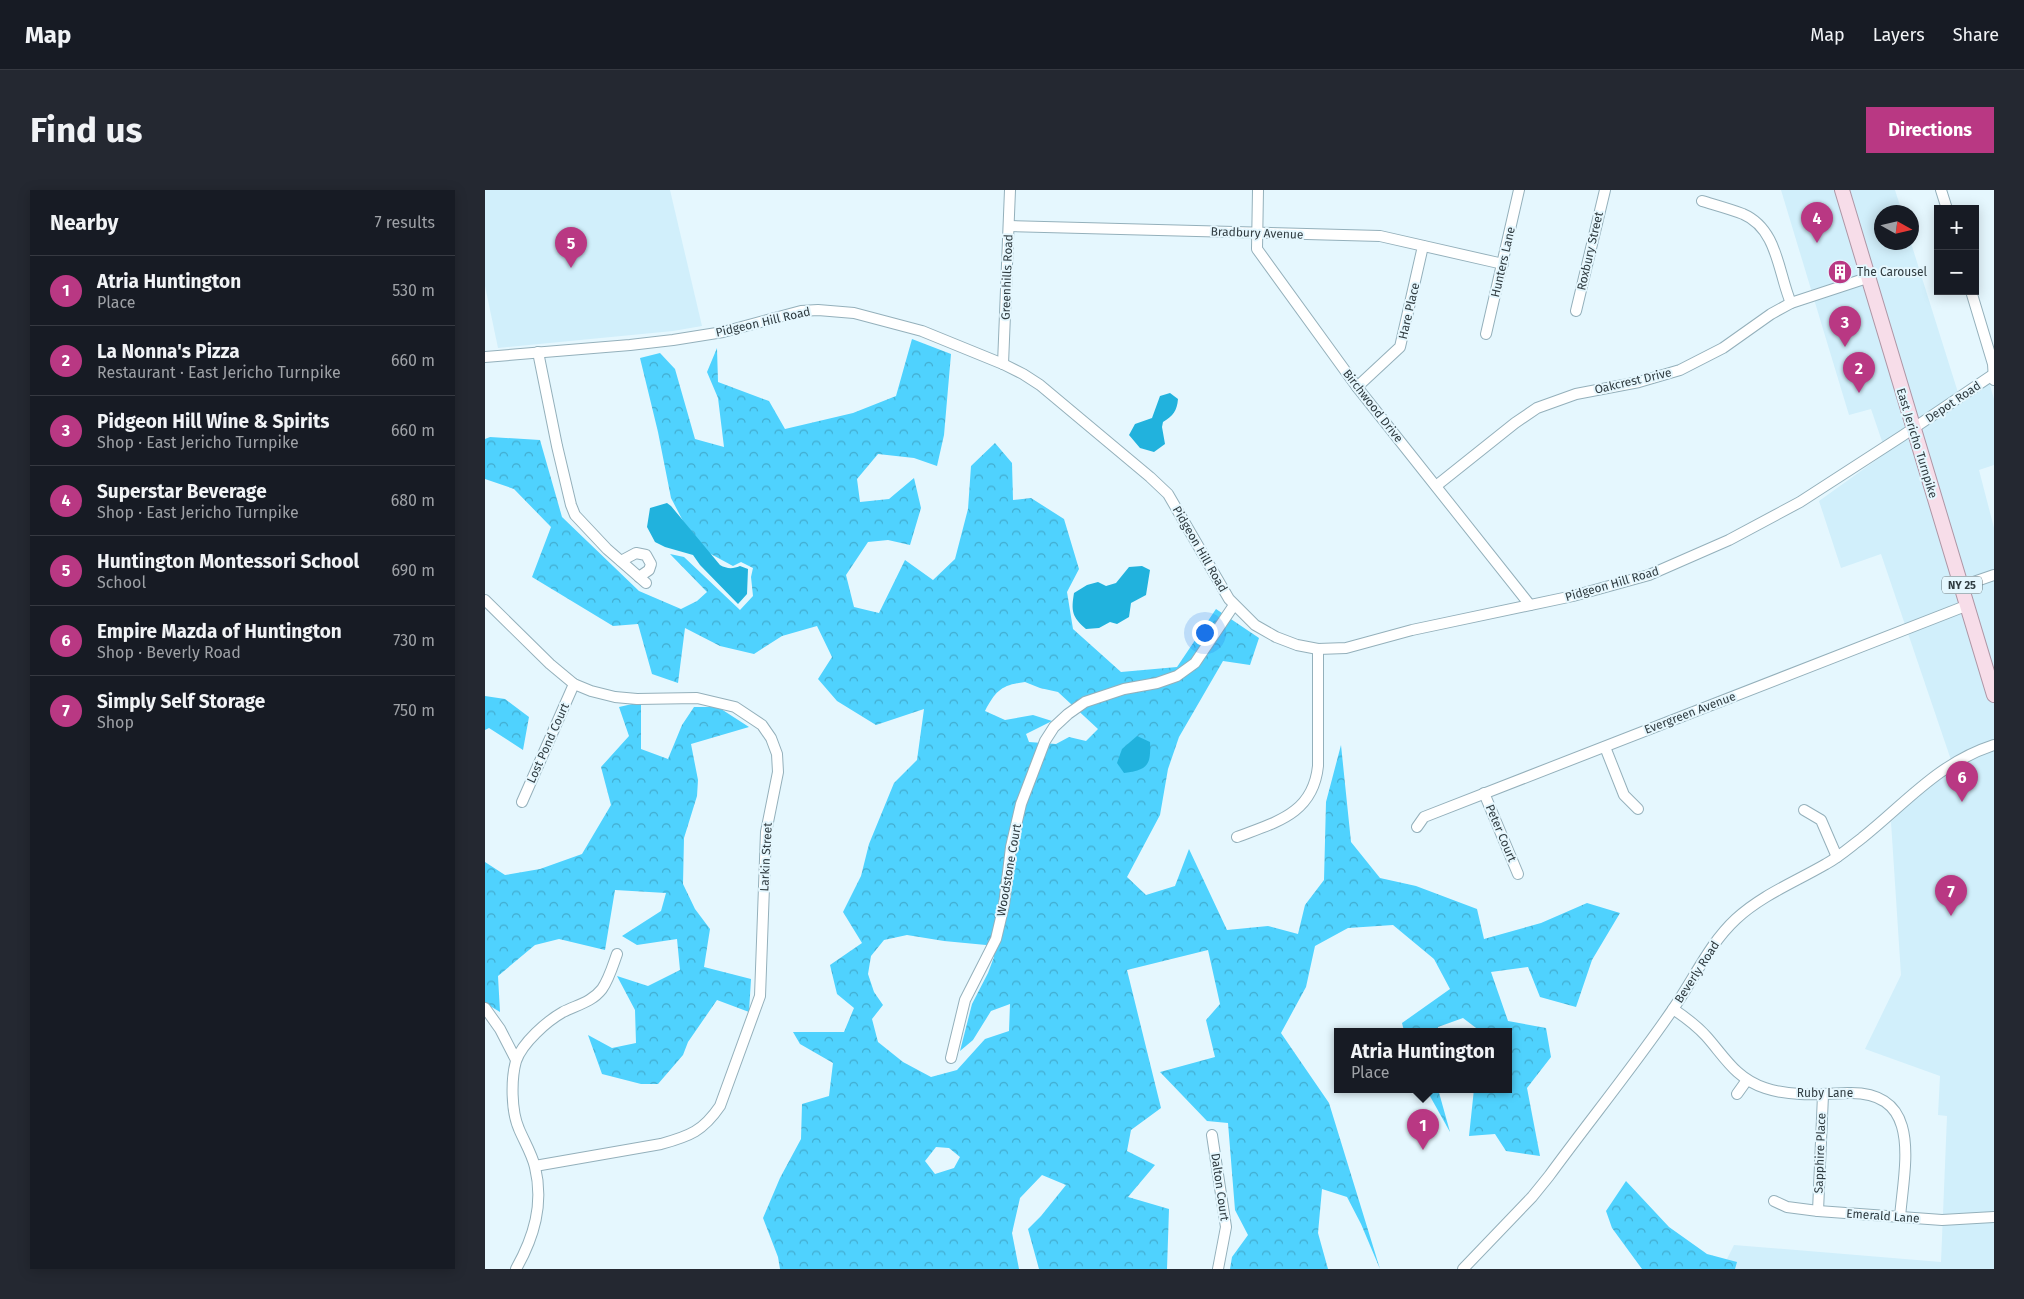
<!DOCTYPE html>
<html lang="en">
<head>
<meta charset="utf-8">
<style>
	body { margin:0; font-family:"Fira Sans",sans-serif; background:#242831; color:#f1f3f6 }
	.controls { position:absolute; right:15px; top:15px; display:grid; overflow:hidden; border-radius:0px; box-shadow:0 2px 12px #0003 }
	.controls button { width:45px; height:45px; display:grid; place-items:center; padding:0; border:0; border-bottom:1px solid #363941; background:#171b24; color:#f1f3f6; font:25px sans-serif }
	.compass { position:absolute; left:1389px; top:15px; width:45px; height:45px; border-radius:50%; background:#171b24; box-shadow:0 2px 12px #0003; rotate:98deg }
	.you { position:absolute; left:719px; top:442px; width:18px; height:18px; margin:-12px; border:4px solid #fff; border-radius:50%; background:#1a73e8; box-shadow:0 0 0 8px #1a73e833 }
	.badge { display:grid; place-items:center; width:32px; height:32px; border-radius:50%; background:#b93883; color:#fff; font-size:16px; font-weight:700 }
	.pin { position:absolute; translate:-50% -41px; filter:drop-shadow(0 1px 2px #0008) }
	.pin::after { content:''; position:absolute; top:26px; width:18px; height:15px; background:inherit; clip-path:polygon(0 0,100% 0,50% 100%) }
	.popup { position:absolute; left:849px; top:838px; width:178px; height:65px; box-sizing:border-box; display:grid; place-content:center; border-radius:0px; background:#171b24; filter:drop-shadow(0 1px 4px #0005); font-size:16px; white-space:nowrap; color:#9ea1a6 }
	.popup b { font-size:19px; color:#f1f3f6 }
	.popup::after { content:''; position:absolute; left:50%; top:100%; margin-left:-10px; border:10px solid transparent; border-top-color:#171b24 }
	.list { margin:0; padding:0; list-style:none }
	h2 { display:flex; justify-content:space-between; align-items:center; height:65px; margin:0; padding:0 20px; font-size:21px }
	h2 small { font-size:16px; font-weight:400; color:#9ea1a6 }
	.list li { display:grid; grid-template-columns:32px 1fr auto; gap:15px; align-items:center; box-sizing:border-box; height:70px; padding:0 20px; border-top:1px solid #363941 }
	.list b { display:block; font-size:19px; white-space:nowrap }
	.list p { margin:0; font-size:16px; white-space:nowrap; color:#9ea1a6 }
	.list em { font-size:16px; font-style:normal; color:#9ea1a6 }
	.map { position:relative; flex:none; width:1509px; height:1079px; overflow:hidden; border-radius:0px }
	header { display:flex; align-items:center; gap:30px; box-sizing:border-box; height:70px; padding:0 25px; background:#171b24; border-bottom:1px solid #363941 }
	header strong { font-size:24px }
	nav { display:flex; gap:28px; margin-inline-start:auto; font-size:18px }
	.intro { display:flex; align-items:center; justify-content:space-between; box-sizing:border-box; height:120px; padding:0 30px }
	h1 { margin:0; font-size:35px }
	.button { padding:12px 22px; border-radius:0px; background:#b93883; color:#fff; font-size:18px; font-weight:700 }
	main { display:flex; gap:30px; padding:0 30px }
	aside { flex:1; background:#171b24; border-radius:0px; box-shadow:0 2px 12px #0003 }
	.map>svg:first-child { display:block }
	.built { fill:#d1effb }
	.forest { fill:url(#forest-crowns); fill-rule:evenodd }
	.water { fill:#21b2dd }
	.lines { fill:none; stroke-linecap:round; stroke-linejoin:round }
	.minor-casing { stroke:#94b0bb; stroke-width:12 }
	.major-casing { stroke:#ae96a5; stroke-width:16 }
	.minor { stroke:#fff; stroke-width:10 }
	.major { stroke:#f7dde9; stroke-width:14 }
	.labels { text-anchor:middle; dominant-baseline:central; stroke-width:4; stroke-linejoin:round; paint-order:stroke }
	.shield { fill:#e5f7fe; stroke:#66747a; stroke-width:1 }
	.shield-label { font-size:11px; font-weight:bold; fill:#303c41 }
	.street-label { font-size:12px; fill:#303c41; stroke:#e5f7fe }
	.poi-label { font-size:12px; fill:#303c41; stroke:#e5f7fe; text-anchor:start }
</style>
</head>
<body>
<header>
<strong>Map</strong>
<nav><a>Map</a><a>Layers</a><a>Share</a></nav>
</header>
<div class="intro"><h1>Find us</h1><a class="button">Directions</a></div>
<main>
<aside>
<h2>Nearby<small>7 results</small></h2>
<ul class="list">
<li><span class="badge">1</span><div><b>Atria Huntington</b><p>Place</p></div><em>530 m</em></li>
<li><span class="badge">2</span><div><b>La Nonna's Pizza</b><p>Restaurant · East Jericho Turnpike</p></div><em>660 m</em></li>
<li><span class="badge">3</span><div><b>Pidgeon Hill Wine &amp; Spirits</b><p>Shop · East Jericho Turnpike</p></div><em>660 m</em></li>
<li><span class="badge">4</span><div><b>Superstar Beverage</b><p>Shop · East Jericho Turnpike</p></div><em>680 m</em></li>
<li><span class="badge">5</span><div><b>Huntington Montessori School</b><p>School</p></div><em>690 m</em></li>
<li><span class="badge">6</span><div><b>Empire Mazda of Huntington</b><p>Shop · Beverly Road</p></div><em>730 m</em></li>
<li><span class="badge">7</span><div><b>Simply Self Storage</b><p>Shop</p></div><em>750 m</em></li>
</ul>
</aside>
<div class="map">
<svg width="1509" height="1079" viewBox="0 0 1509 1079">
	<defs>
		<pattern id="forest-crowns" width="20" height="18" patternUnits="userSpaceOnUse" patternTransform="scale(1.25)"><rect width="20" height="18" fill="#4fd2fe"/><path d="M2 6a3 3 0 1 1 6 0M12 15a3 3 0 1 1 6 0" fill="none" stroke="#42accf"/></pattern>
	</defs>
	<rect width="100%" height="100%" fill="#e5f7fe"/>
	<g class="built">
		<polygon points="0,0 185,0 217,136 188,141 13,158 0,96"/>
		<polygon points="1296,0 1410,0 1417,22 1396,22 1396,52 1426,53 1476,212 1504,192 1509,209 1509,275 1494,280 1509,338 1509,1079 1237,1079 1249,1055 1456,1072 1462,926 1453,925 1455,886 1380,859 1416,785 1406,632 1466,570 1396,364 1356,378 1334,311 1401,263 1386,219 1364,225"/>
	</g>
	<g class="forest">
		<path d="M427,149L466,164L459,245L452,276L429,268L393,264L372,289L375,312L404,309L429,288L436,318L425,355L403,350L383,352L361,385L369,417L394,423L420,370L448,390L470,369L483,319L486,276L510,253L527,273L528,310L546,308L579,329L594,379L582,402L588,439L636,482L692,477L731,419L774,448L765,475L738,471L694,547L683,579L675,625L642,687L661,705L690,696L704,659L742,740L783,736L813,744L820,715L839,690L841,612L856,555L866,652L895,688L931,696L992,719L999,749L1056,733L1102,713L1135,723L1107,770L1091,817L1055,807L1043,777L1006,782L1023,831L1061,838L1066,867L1042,898L1055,966L1021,961L1010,944L984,946L989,899H1023V841H995L978,828L953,837L952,841H919L917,833L965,799L949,769L908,735L863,738L830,756L821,797L796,843L844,913L895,1079L876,1034L862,1007L837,999L833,1043L843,1079H745L747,1067L763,1045L750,1020L743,933L722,931L675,882L730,867L721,830L735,814L723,760L642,780L676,918L646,940L642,961L670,975L643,1007L684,1019L682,1079H554L543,1039L556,1026L581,995L557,985L535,1008L527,1043L534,1079H295L293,1067L278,1028L295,988L316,949L317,914L344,906L348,873L315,854L308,842H359L369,818L352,804L345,775L377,753L358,722L376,686L384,654L409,593L432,570L439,519L391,535L352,511L333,489L347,467L332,436L297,446L269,464L235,456L200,438L193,493L167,484L153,434L128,436L47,387L66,337L29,299L0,289V249L5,247L55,250L77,327L154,401L196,419L212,411L222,402L185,364L199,367L255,420L268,406L266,387L268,378L256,372L248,376L222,362L198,331L186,308L173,242L155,168L175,163L190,179L210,249L239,257L233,208L222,182L232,158L233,192L284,211L300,239L368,223L411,206ZM540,492L555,498L573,502L613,539L601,551L584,547L571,554L544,552L541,544L567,531L548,525L520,530L500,521C511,500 517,495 540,492ZM422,745L459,751L501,755L509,767L503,783L487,814L475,861L488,850L506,821L525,814L524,841L500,849L472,880L446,887L418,872L393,852L387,829L398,815L389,802L383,784L386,766L399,750ZM451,957L464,958L475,967L469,978L450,984L440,971Z"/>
		<polygon points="0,506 20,509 44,527 38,560 4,538 0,540"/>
		<polygon points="156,512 156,559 183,569 197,535 209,517 233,517 264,537 206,554 213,590 212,606 199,648 198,694 210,719 225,739 219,777 266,789 264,822 232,810 203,852 198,865 173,894 156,894 117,884 103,845 127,858 151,853 150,820 132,786 163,796 195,780 192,749 152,755 137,746 176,721 181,703 130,700 120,760 74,749 50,755 13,786 15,822 0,813 0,672 20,685 55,679 97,664 126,615 116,577 144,546 134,517"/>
		<polygon points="941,899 953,899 965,942"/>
		<polygon points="1141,991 1184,1037 1222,1064 1252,1072 1250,1079 1157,1079 1127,1038 1121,1021"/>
	</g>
	<g class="water">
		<path d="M685,203L693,209C692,221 688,226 678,232L677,237L680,254L669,262L655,258L644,245L650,234L667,228L675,206Z"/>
		<path d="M182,313L186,316L235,375C242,379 248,379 255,376L263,379L262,404L253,414L215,375L208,365L180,357L170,352L162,337L165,318Z"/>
		<path d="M657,376L665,380L661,405L646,413L644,427L632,434L625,432L614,438L601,439C587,427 586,421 589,403L602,395L613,392L621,396L631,393L644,377Z"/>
		<path d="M652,546L665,552C666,575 663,580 639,583L632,573L637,559Z"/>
	</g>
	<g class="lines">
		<g class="minor-casing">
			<g id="minor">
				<polyline points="773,0 772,59 872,197 1045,415"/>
				<polyline points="1456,0 1462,19"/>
				<path d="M1217,11C1230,15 1245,19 1258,24C1293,39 1293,83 1306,113"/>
				<polyline points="524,36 895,46 1018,74"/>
				<polyline points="1486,101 1508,174 1509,190"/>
				<polyline points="1091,121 1120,0"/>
				<polyline points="1001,144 1034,0"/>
				<polyline points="53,162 72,256 86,315 90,325 122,359 161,393"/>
				<polyline points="0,167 145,155 188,150 238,142 316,121 333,120 369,123 437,141 518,174 538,184 555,195 665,287 683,304 744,409 770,435 791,447 812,455 833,459 861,458 927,440 1088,406 1164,385 1244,350 1315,312 1417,246 1509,184"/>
				<polyline points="518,174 525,0"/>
				<polyline points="872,197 915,157 938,56"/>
				<polyline points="951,296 1030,233 1052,218 1091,204 1154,192 1195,180 1238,158 1286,124 1306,113 1382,88"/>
				<polyline points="136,371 151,363 161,365 166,374 164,380 154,387"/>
				<polyline points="1477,396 1509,385"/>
				<path d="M0,410L65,474L89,494L106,501L130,507L152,509L212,508L250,517L277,535L286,548L292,564L293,582L281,642L275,806L235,916C218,941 205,946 176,954L50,976"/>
				<polyline points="1120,557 1139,605 1153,619"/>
				<polyline points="999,603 1033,684"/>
				<polyline points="37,612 89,494"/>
				<polyline points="1319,620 1336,630 1352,667"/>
				<polyline points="932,637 939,627 1483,415"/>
				<path d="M752,647C791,632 828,624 833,576V459"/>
				<polyline points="0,818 15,839 31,870"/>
				<path d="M1188,819C1200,827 1211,835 1221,846C1239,866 1251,889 1280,898C1307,907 1335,904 1363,903C1439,901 1419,977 1415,1027"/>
				<polyline points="466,868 480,810 511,749 519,715 526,657 536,614 560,551 569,537 583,524 600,512 639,499 672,493 692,486 710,473 749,415"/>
				<polyline points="1252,904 1262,890"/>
				<polyline points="727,945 741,1037 733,1079"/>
				<polyline points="1289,1011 1302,1017 1333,1021 1457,1030 1509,1027"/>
				<polyline points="1333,1021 1338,905"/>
				<path d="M31,1079C49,1047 59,1014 50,977C47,964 39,951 34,939C26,921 26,889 31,871C37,853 62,831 78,822C92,815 107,812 117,799C124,789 128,775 132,764"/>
				<path d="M978,1079L1047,1007L1064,986C1105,930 1149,876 1188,819C1209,789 1224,754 1251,729C1277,705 1310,692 1341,674C1354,667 1365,657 1377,648C1421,613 1453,573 1509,555"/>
			</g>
		</g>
		<g class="major-casing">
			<polyline id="major" points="1357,0 1509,505"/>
		</g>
		<use href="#minor" class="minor"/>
		<use href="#major" class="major"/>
	</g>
	<defs>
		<g id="building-disc" transform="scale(1.25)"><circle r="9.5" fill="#b93883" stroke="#e5f7fe"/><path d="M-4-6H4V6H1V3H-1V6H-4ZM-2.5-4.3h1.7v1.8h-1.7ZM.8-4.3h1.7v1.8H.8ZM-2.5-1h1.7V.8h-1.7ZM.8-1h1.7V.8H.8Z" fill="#fff"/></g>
	</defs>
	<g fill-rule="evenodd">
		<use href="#building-disc" x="1355" y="82"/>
	</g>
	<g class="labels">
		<rect class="shield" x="1457" y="386.5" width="40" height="17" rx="4"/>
		<g class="shield-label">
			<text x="1477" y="395">NY 25</text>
		</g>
		<g class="street-label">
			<text transform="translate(772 43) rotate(2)">Bradbury Avenue</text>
			<text transform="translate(1105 61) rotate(-77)">Roxbury Street</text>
			<text transform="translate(1018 72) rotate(-77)">Hunters Lane</text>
			<text transform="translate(522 87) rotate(-88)">Greenhills Road</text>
			<text transform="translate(924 121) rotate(-77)">Hare Place</text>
			<text transform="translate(278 132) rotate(-13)">Pidgeon Hill Road</text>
			<text transform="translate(1148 191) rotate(-13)">Oakcrest Drive</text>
			<text transform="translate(1468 212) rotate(-34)">Depot Road</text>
			<text transform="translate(888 216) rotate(52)">Birchwood Drive</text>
			<text transform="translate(1432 253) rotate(73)">East Jericho Turnpike</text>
			<text transform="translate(715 359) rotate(60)">Pidgeon Hill Road</text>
			<text transform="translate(1127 394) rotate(-16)">Pidgeon Hill Road</text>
			<text transform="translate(1205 523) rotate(-21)">Evergreen Avenue</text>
			<text transform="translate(63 553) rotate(-66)">Lost Pond Court</text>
			<text transform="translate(1016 643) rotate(67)">Peter Court</text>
			<text transform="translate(281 667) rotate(-87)">Larkin Street</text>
			<text transform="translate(524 680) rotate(-80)">Woodstone Court</text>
			<text transform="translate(1212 782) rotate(-57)">Beverly Road</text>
			<text x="1340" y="903">Ruby Lane</text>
			<text transform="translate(1335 963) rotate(-88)">Sapphire Place</text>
			<text transform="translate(735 997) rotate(82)">Dalton Court</text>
			<text transform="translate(1398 1026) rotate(4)">Emerald Lane</text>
		</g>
		<g class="poi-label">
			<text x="1372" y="82">The Carousel</text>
		</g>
	</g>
</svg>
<div class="controls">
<button>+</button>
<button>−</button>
</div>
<svg class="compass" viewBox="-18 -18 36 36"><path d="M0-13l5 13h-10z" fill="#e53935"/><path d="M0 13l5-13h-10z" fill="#9ea1a6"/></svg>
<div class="you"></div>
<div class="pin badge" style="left:938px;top:960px">1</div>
<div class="popup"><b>Atria Huntington</b>Place</div>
<div class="pin badge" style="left:1374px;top:203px">2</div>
<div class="pin badge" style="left:1360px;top:157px">3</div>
<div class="pin badge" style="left:1332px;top:53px">4</div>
<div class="pin badge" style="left:86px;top:78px">5</div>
<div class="pin badge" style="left:1477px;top:612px">6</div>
<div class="pin badge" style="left:1466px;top:726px">7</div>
</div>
</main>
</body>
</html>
